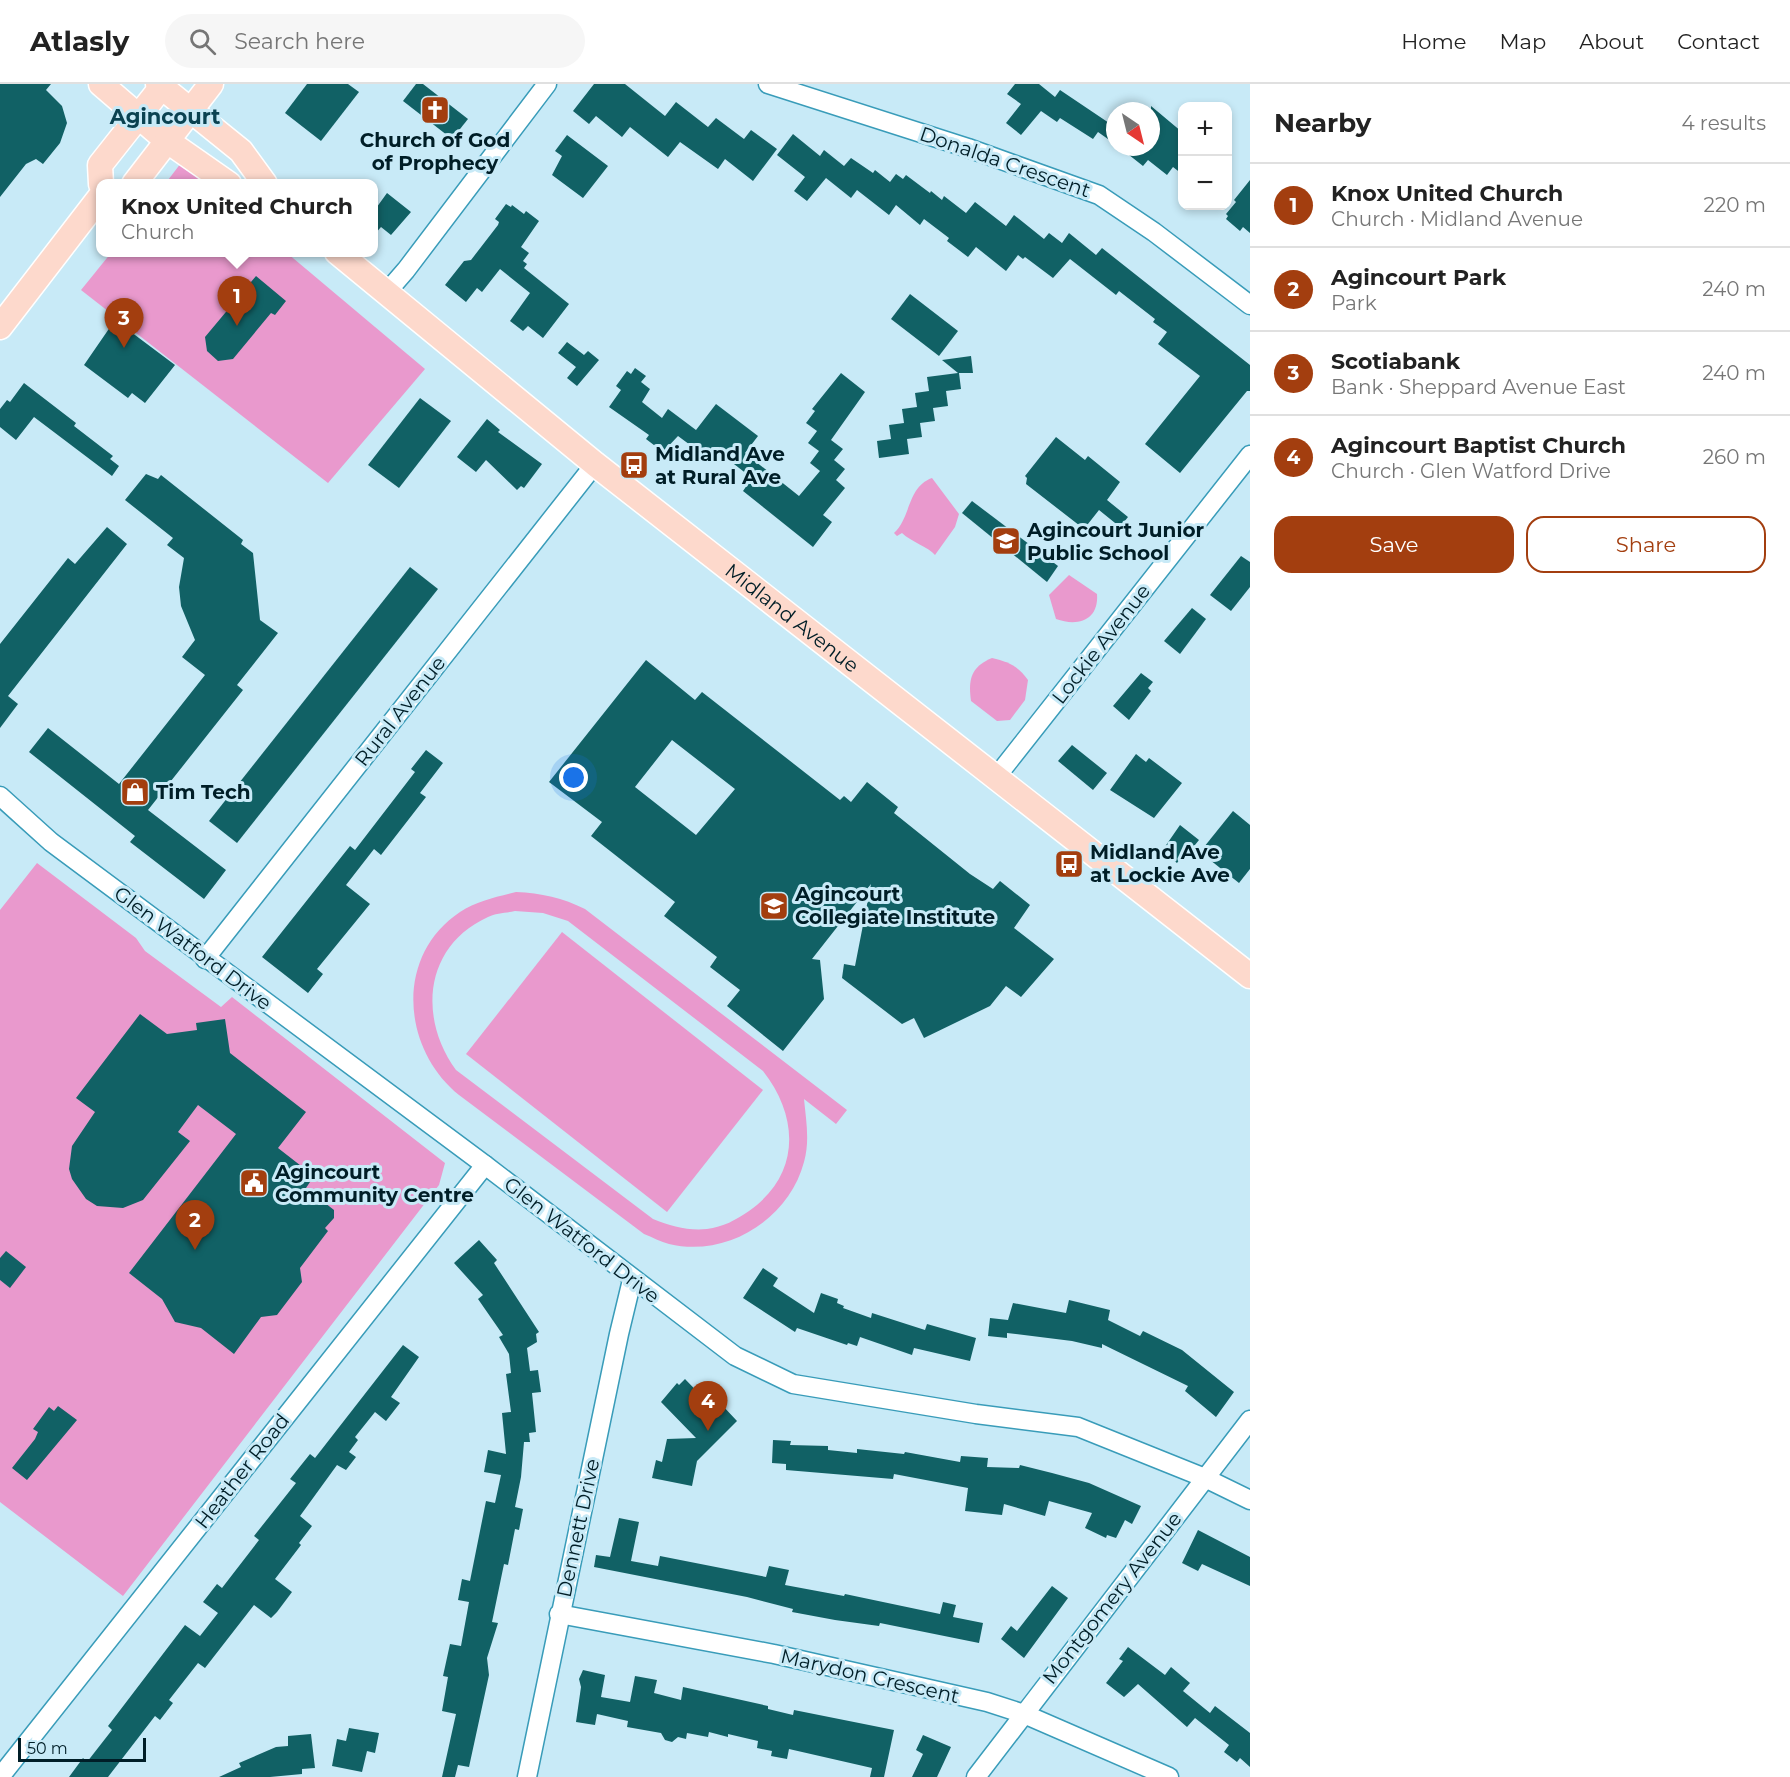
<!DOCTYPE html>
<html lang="en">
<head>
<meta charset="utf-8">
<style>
	body { margin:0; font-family:Montserrat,sans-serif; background:#f6f6f6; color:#222 }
	.controls { position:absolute; right:18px; top:18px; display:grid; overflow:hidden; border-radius:12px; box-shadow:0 3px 9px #0003 }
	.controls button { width:54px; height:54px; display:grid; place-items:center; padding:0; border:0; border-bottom:2px solid #e0e0e0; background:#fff; color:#222; font:30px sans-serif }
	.compass { position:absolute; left:1106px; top:18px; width:54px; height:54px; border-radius:50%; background:#fff; box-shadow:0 3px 9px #0003; rotate:145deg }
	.scale { position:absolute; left:18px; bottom:15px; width:128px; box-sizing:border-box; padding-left:6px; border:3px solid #001e27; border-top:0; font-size:16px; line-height:21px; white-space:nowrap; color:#001e27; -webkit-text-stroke:4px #c8eaf7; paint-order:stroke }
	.you { position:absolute; left:574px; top:694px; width:21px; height:21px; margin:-15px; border:4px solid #fff; border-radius:50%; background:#1a73e8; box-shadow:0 0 0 9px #1a73e833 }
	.badge { display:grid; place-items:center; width:39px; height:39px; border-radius:50%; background:#a33e0f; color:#fff; font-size:20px; font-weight:700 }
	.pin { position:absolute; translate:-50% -50px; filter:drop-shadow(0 2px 3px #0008) }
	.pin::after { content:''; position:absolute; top:32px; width:21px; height:18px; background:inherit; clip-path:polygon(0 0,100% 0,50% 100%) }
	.popup { position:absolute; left:96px; top:95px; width:282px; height:78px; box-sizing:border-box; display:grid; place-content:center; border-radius:12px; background:#fff; filter:drop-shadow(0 2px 4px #0005); font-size:20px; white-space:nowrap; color:#767676 }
	.popup b { font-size:22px; color:#222 }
	.popup::after { content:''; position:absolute; left:50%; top:100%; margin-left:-12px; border:12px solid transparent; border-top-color:#fff }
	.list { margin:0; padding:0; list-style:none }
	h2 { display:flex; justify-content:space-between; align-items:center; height:78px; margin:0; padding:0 24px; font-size:26px }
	h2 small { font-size:20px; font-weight:400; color:#767676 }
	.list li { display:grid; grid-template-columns:39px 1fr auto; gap:18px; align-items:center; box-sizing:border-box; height:84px; padding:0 24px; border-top:2px solid #e0e0e0 }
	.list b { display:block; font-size:22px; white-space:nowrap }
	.list p { margin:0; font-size:20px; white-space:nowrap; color:#767676 }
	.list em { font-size:20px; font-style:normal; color:#767676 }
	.actions { display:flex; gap:12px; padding:18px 24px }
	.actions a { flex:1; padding:14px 0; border:2px solid #a33e0f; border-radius:18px; text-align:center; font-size:21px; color:#a33e0f }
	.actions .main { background:#a33e0f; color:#fff }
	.icon { flex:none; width:33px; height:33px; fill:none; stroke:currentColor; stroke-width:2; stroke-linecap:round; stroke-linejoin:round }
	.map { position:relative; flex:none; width:1250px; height:1693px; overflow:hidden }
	header { display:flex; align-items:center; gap:36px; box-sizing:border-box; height:84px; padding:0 30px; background:#fff; border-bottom:2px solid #e0e0e0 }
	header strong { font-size:28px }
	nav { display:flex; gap:33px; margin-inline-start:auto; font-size:21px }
	.search { width:420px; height:54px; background:#f6f6f6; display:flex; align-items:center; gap:15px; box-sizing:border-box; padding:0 21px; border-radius:33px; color:#767676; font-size:22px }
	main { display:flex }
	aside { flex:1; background:#fff }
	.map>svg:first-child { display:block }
	.green { fill:#e999cd; fill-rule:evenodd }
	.building { fill:#116165; fill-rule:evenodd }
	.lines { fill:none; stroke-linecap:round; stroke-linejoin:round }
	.minor-casing { stroke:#399cb9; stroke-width:21 }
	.major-casing { stroke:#fff; stroke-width:27 }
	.minor { stroke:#fff; stroke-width:18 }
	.major { stroke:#fdd9cc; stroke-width:24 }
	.labels { text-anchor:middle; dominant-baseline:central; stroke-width:6; stroke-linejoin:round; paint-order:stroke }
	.poi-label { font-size:20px; font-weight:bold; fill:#001e27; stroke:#c8eaf7; text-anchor:start }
	.street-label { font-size:20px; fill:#001e27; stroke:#c8eaf7 }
	.neighbourhood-label { font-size:21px; font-weight:bold; fill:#0a4251; stroke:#c8eaf7 }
</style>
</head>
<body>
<header>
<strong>Atlasly</strong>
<div class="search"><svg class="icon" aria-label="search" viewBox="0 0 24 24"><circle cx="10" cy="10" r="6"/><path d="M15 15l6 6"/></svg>Search here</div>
<nav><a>Home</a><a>Map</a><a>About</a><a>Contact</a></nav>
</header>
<main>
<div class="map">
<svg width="1250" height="1693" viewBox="0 0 1250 1693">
	<rect width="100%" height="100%" fill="#c8eaf7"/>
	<g class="green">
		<polygon points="181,79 205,99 165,100"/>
		<polygon points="111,169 287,169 425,285 328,399 81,206"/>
		<path d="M932,394L959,430L955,443L935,471C929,463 911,458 902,449L897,452L894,449C911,434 907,403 932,394Z"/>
		<path d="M1069,491L1097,510C1099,536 1078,543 1056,535L1049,511Z"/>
		<path d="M992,574C1009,578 1018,582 1028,596L1025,616L1010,636L997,637L971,617C968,595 971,583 992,574Z"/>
		<polygon points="37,779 136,854 145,867 221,923 232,913 445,1079 439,1101 123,1512 0,1418 0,826"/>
		<path d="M516,808C541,809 563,814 585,825L847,1026L836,1040L804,1015C806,1036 810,1057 804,1078C789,1135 727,1174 669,1160C661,1158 652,1153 644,1150L459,1011C402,965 394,872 460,828C477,817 496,813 516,808ZM515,827L543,829L568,837L763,987C800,1034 800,1091 749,1127C736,1136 723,1143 707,1145C688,1147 671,1142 653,1135L456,986C418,934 424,862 488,833C496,829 506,829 515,827Z"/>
		<polygon points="562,848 763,1006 667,1128 466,970"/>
	</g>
	<g class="building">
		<polygon points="0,0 51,0 46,6 62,22 67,39 60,59 43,80 36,75 26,80 0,113"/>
		<polygon points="307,0 348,0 359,8 321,57 285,29"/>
		<polygon points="416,0 423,0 468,35 452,55 403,17"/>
		<polygon points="594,0 625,0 665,32 676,18 708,43 716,34 744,55 751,46 777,65 753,97 725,75 718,85 680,58 668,73 630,43 622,53 596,32 589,40 573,27"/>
		<polygon points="1015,0 1039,0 1055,13 1060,6 1115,43 1115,60 1098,48 1093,55 1060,34 1057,38 1041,27 1021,51 1006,39 1021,20 1007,10"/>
		<polygon points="1151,22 1182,48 1182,90 1173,83 1167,91 1148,76 1143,82 1119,63 1151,63"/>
		<polygon points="793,50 820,72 824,66 844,82 851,74 873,89 875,86 890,98 896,90 903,95 906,91 930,109 931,107 942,116 944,112 966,129 975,118 1006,142 1014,131 1044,155 1049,149 1062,159 1069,149 1096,171 1102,164 1250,281 1250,307 1247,307 1180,389 1145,360 1200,292 1158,260 1167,248 1153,238 1155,235 1119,207 1116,211 1070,175 1053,194 1025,173 1023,175 1018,171 1006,187 976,163 968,173 947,157 949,154 924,135 920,141 896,121 889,131 857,106 851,114 826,94 807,117 794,107 805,93 777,71"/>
		<polygon points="567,51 608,82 583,114 552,91 562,72 555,67"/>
		<polygon points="1250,96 1250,149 1243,143 1240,147 1226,135 1228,132 1226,130 1236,118 1234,116"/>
		<polygon points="387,109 411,128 391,151 381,143 374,151 374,127"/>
		<polygon points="506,120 511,123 512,121 524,130 526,127 539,137 521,163 529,169 523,177 527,180 524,184 569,220 543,254 528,242 523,247 510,237 530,209 500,185 482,208 477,204 466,218 445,201 464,177 471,176 498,141 499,138 495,135"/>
		<polygon points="256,192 286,217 275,231 271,229 233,275 218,277 207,267 205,253"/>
		<polygon points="910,210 958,247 939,272 891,235"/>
		<polygon points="115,236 175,281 145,319 132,309 128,314 84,281"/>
		<polygon points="567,258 584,271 588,267 599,276 577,302 567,294 576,283 558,269"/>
		<polygon points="971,272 973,289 959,289 961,305 946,307 948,322 933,324 935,337 920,339 922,353 907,355 909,370 879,374 877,357 891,355 889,341 904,339 902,325 917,323 915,309 929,307 927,293 958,289 942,276"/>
		<polygon points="635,284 646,292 641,298 650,305 642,318 662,334 668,325 696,346 716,320 758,352 745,369 799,412 820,387 810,379 819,367 808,359 817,347 806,339 815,327 812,325 841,289 865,308 831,356 843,365 834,376 845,385 836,396 845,404 823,431 832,438 813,463 743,407 752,394 712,363 705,372 678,352 663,368 646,355 649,351 609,323 621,306 616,302 627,287 631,290"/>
		<polygon points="24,299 76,339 74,342 113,372 110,375 119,382 112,392 34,333 16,356 0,343 0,325 7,316 10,318"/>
		<polygon points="420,314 451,337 399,404 368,381"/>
		<polygon points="487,335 500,346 498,348 542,380 524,404 521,402 517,406 486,376 476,388 457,373"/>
		<polygon points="1056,353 1085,376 1088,372 1120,398 1107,416 1128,433 1120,443 1099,426 1084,445 1026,400 1027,394 1025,392"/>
		<polygon points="146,390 158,395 161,391 243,456 241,460 253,469 260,536 278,549 237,601 243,606 148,726 226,786 204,815 130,758 135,752 29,668 48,644 119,700 205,591 182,573 195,556 181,522 179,503 184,474 167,461 173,454 125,416"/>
		<polygon points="972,417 1058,482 1047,498 962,429"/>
		<polygon points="107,443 127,460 8,612 18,620 0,644 0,560 68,474 75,480"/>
		<polygon points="1241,472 1250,478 1250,503 1231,527 1210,511"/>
		<polygon points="410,483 438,505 237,759 209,737"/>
		<polygon points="1192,524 1206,535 1180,570 1164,557"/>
		<path d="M646,576L695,616L702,608L840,716L844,712L851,718L867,698L898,723L894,729L970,790L993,805L1000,797L1030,821L1014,844L1054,875L1021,913L1006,902L990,922L924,954L914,934L902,940L842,894L844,880L855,882L871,800L812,875L820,876L824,915L783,967L727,922L740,906L710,883L717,873L664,832L675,818L591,752L602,738L549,698ZM672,656L735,705L696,751L635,703Z"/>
		<polygon points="1141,589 1153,598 1148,604 1151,607 1129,636 1113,622"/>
		<polygon points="1072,661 1107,689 1093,706 1058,677"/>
		<polygon points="426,666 443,679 420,709 426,713 381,771 374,765 346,801 370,820 317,885 323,890 308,909 262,873 350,762 355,766 415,688 411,685"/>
		<polygon points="1136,670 1146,678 1149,674 1182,699 1154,734 1110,706"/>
		<polygon points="1233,727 1250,741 1250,785 1239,799 1200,768"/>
		<polygon points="1180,741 1199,756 1182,777 1180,775 1177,779 1162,767"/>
		<polygon points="140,930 167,950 197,946 196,939 225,935 230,969 306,1028 278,1064 314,1092 306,1104 334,1126 334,1134 325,1144 328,1147 300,1184 302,1198 277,1231 261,1233 234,1270 201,1244 175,1238 162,1215 129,1189 236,1050 198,1021 178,1048 190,1057 143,1116 123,1124 97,1122 86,1115 72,1095 69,1085 72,1062 95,1028 76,1014"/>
		<polygon points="479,1156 497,1176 494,1179 539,1248 536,1250 537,1258 527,1264 530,1287 538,1286 541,1308 532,1309 536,1348 529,1349 530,1358 524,1358 521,1393 515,1423 523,1425 519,1446 515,1445 508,1481 504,1480 492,1538 498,1539 487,1574 489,1591 469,1683 458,1681 455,1693 442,1693 456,1630 442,1627 448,1593 443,1592 450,1560 461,1562 469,1518 458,1516 462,1495 470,1497 486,1417 495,1419 501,1391 484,1388 488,1366 506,1370 502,1329 511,1328 506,1290 511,1289 509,1270 499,1253 503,1251 478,1215 483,1211 454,1179"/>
		<polygon points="6,1167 26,1183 10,1204 0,1196 0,1174"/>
		<polygon points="763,1184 778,1194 773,1202 814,1229 821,1209 838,1215 837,1219 844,1222 843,1224 871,1234 872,1229 925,1246 927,1240 976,1254 970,1277 914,1264 912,1271 860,1253 857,1262 848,1259 847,1261 797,1244 795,1248 743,1214"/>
		<polygon points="1069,1216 1110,1226 1108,1236 1140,1252 1143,1247 1182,1266 1234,1308 1216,1333 1185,1307 1188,1302 1102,1260 1102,1264 1072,1257 1007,1249 1007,1254 988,1252 990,1234 1008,1236 1013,1219 1066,1229"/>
		<polygon points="403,1261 419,1273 391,1313 400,1319 386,1337 375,1328 355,1353 358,1356 349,1368 356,1373 346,1386 337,1381 300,1432 312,1442 299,1459 301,1461 275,1495 292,1508 277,1528 271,1534 254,1521 205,1584 198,1579 169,1616 173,1619 160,1636 155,1632 108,1693 69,1693 83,1674 87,1678 112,1646 108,1642 185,1541 200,1552 218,1529 203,1518 217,1500 222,1504 259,1456 254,1452 296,1399 290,1395 310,1370 315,1374"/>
		<polygon points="685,1295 715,1326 721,1320 737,1337 697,1377 692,1402 652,1394 656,1376 662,1378 667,1355 696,1354 661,1318 677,1299 679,1301"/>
		<polygon points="58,1322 77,1336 27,1396 12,1384 35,1355 38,1348 33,1345 49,1323 54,1327"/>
		<polygon points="773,1356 791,1357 790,1361 828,1362 828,1366 857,1369 857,1365 904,1370 905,1368 960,1378 961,1372 988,1374 987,1383 1019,1384 1020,1381 1052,1389 1089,1399 1141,1422 1132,1440 1125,1436 1116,1454 1107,1451 1106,1454 1085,1444 1092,1429 1049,1417 1045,1432 1004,1420 1002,1431 965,1427 968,1404 894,1390 893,1395 786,1386 786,1380 772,1379"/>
		<polygon points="619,1434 639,1438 631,1477 658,1482 660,1472 766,1493 769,1482 789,1486 785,1501 844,1512 845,1510 940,1530 943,1518 956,1521 953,1533 983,1539 979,1559 880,1539 879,1542 835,1536 792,1528 793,1525 747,1513 594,1483 596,1471 610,1473"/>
		<polygon points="1198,1446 1250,1473 1250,1502 1202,1480 1198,1487 1182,1479"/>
		<polygon points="1052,1502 1068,1514 1024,1574 1001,1555 1011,1542 1017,1547"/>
		<polygon points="1128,1563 1165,1591 1171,1583 1190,1599 1183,1607 1210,1629 1215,1622 1250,1649 1250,1683 1240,1674 1237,1678 1224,1668 1229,1661 1195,1634 1187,1643 1138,1600 1124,1613 1106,1599 1123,1577 1119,1575"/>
		<polygon points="583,1586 605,1591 601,1613 630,1618 635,1592 657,1596 654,1609 681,1616 683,1603 768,1622 768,1625 793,1631 794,1626 894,1646 884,1693 870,1693 872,1684 789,1665 787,1675 771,1672 772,1667 757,1664 758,1657 728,1650 728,1653 709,1648 708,1653 687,1649 686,1655 678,1653 672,1658 665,1656 661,1649 627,1643 628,1637 597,1630 595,1641 576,1638 581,1603 579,1595"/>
		<polygon points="349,1644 379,1649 375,1669 367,1667 362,1688 332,1682 337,1655 346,1657"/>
		<polygon points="311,1650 315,1684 302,1685 302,1690 270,1693 219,1693 241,1683 239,1679 276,1663 288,1662 288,1652"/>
		<polygon points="923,1651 951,1663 937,1693 912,1693 923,1670 916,1666"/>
	</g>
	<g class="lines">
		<g class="minor-casing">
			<g id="minor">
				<polyline points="768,0 968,64 1099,111 1154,148 1250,221"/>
				<polyline points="386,209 406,186 547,0"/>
				<polyline points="997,692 1250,371"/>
				<polyline points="0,712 51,758 485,1081 735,1272 793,1300 976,1330 1078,1343 1205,1394 1250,1416"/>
				<polyline points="205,875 595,380"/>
				<polyline points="559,1530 774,1570 987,1618 1024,1630 1169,1693"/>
				<polyline points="0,1693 485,1081"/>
				<polyline points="527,1693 619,1250 632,1196"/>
				<polyline points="976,1693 1250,1336"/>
			</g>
		</g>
		<g class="major-casing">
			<g id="major">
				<polyline points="101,0 166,56 229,100"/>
				<polyline points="158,0 241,67 265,100"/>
				<polyline points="101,100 100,81 164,0"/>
				<polyline points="134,100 211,0"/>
				<path id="s1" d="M337,168L595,380L1250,892"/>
				<polyline points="0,243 100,113"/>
			</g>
		</g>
		<use href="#minor" class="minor"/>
		<use href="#major" class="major"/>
	</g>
	<defs>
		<g id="church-square" transform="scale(1.5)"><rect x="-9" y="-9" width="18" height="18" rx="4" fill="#a33e0f" stroke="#c8eaf7"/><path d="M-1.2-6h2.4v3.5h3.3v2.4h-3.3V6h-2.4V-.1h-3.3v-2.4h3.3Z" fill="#fff"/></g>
		<g id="bus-square" transform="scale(1.5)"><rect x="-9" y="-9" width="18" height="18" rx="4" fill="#a33e0f" stroke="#c8eaf7"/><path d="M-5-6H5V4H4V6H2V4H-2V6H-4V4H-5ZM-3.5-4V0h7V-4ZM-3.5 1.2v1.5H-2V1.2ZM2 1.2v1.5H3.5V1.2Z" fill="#fff"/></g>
		<g id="school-square" transform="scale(1.5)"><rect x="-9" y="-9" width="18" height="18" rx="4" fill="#a33e0f" stroke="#c8eaf7"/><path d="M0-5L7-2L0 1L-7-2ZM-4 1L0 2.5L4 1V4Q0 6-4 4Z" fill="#fff"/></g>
		<g id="shop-square" transform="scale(1.5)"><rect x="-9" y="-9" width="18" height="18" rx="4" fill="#a33e0f" stroke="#c8eaf7"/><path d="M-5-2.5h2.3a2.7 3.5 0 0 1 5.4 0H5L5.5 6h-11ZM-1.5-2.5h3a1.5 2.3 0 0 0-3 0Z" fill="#fff"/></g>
		<g id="civic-square" transform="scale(1.5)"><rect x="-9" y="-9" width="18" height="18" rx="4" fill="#a33e0f" stroke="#c8eaf7"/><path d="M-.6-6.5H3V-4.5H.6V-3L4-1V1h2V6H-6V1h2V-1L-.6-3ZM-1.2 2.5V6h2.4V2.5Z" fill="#fff"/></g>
	</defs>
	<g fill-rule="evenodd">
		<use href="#church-square" x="435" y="26"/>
		<use href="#bus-square" x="634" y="381"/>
		<use href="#school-square" x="1006" y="457"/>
		<use href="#shop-square" x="135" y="708"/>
		<use href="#bus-square" x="1069" y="780"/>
		<use href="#school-square" x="774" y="822"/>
		<use href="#civic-square" x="254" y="1099"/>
	</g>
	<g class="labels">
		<g class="poi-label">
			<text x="435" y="56" text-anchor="middle">Church of God<tspan x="435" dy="23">of Prophecy</tspan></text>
			<text x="655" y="370">Midland Ave<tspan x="655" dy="23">at Rural Ave</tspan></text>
			<text x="1027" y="446">Agincourt Junior<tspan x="1027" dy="23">Public School</tspan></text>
			<text x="156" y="708">Tim Tech</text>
			<text x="1090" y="768">Midland Ave<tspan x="1090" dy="23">at Lockie Ave</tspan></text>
			<text x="795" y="810">Agincourt<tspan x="795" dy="23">Collegiate Institute</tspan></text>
			<text x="275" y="1088">Agincourt<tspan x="275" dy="23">Community Centre</tspan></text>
		</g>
		<g class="street-label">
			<text transform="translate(1005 78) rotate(19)">Donalda Crescent</text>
			<text stroke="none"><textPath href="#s1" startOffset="584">Midland Avenue</textPath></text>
			<text transform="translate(1101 560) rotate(-52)">Lockie Avenue</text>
			<text transform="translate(400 627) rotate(-52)">Rural Avenue</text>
			<text transform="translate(193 864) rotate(37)">Glen Watford Drive</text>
			<text transform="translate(582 1156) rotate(38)">Glen Watford Drive</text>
			<text transform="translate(242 1387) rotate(-52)">Heather Road</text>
			<text transform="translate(578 1444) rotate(-78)">Dennett Drive</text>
			<text transform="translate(1112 1514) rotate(-52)">Montgomery Avenue</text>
			<text transform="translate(870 1592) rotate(13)">Marydon Crescent</text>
		</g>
		<g class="neighbourhood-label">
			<text x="165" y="32">Agincourt</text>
		</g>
	</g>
</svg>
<div class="controls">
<button>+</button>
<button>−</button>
</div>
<svg class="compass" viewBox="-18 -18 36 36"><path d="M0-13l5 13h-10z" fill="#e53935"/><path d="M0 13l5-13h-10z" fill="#767676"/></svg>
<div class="scale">50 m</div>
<div class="you"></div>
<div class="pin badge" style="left:237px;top:242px">1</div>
<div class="popup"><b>Knox United Church</b>Church</div>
<div class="pin badge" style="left:195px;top:1166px">2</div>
<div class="pin badge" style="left:124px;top:264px">3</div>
<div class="pin badge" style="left:708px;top:1347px">4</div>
</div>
<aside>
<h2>Nearby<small>4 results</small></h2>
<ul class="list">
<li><span class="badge">1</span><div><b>Knox United Church</b><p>Church · Midland Avenue</p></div><em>220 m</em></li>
<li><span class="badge">2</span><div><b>Agincourt Park</b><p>Park</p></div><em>240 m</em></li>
<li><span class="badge">3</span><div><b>Scotiabank</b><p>Bank · Sheppard Avenue East</p></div><em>240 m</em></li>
<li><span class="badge">4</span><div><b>Agincourt Baptist Church</b><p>Church · Glen Watford Drive</p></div><em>260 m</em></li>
</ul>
<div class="actions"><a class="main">Save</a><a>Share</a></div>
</aside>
</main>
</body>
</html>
